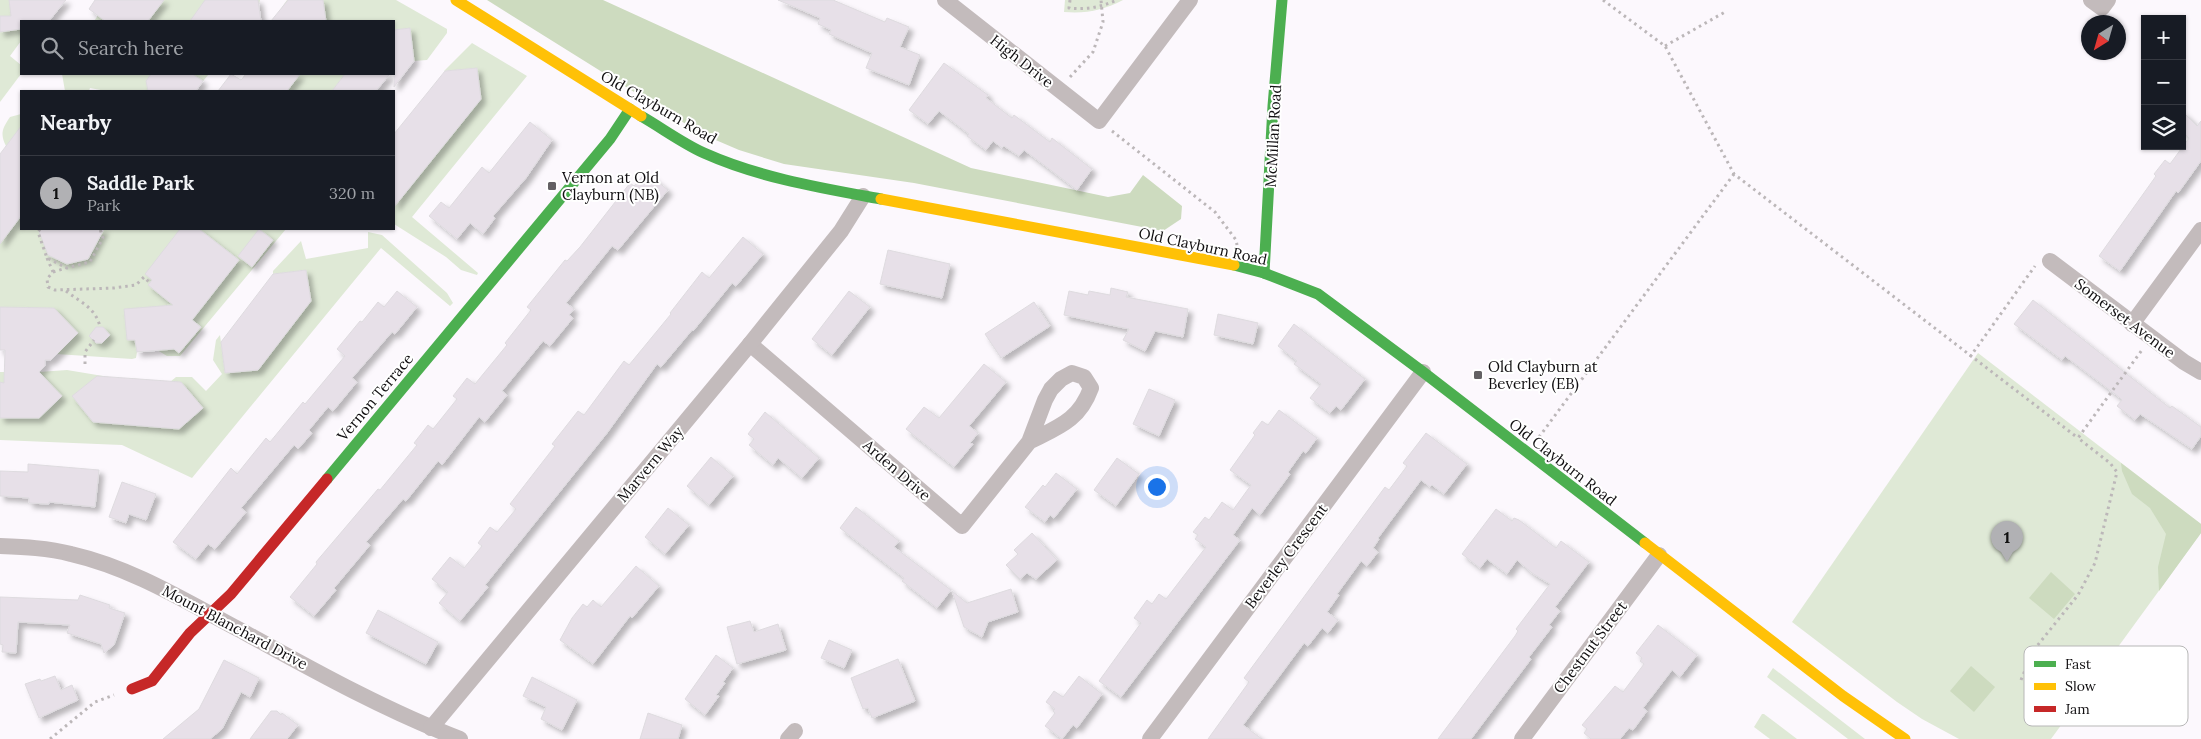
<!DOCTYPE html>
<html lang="en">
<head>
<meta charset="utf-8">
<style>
	body { margin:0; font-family:Lora,serif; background:#20242c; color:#f1f3f6 }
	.controls { position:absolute; right:15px; top:15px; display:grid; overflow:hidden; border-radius:0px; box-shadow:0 1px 4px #0004 }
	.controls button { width:45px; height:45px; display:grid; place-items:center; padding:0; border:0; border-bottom:1px solid #363941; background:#171b24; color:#f1f3f6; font:25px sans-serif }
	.compass { position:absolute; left:2081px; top:15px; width:45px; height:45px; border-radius:50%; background:#171b24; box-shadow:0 1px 4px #0004; rotate:217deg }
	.you { position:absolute; left:1156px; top:486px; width:18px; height:18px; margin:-12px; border:4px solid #fff; border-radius:50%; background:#1a73e8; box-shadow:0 0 0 8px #1a73e833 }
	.badge { display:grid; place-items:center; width:32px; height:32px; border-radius:50%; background:#b1b1b4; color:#111; font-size:16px; font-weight:700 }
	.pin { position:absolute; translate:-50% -41px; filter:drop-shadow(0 1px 2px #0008) }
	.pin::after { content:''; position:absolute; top:26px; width:18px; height:15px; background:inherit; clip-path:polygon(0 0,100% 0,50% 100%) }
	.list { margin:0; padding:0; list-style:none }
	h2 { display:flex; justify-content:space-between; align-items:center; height:65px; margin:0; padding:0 20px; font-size:21px }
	h2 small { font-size:16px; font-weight:400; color:#9ea1a6 }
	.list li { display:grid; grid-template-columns:32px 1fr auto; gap:15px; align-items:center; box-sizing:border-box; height:75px; padding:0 20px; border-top:1px solid #363941 }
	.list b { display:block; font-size:19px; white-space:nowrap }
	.list p { margin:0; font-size:16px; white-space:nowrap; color:#9ea1a6 }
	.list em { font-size:16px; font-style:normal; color:#9ea1a6 }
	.icon { flex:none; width:28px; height:28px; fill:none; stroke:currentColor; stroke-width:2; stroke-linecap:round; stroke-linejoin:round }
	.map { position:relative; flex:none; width:2201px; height:739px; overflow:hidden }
	.search { position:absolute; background:#171b24; box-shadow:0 1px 4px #0004; left:20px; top:20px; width:375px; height:55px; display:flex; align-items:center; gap:12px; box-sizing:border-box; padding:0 18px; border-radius:0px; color:#9ea1a6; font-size:19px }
	.panel { position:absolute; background:#171b24; box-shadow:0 1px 4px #0004; left:20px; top:90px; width:375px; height:140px; border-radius:0px }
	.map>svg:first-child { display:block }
	.green { fill:#dfe9d6 }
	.forest { fill:#cddbbf }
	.building { fill:#e7e0e8; stroke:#dedbdf; filter:url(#shadow) }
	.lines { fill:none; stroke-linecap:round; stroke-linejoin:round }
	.path { stroke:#bcb7b9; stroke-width:3; stroke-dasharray:2.5 4; stroke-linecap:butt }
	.street { stroke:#c3bbbc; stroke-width:16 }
	.fast { stroke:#4caf50; stroke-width:11 }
	.slow { stroke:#ffc107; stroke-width:11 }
	.jam { stroke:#c62828; stroke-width:11 }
	.poi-dot { fill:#636063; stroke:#fff; stroke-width:2 }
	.labels { text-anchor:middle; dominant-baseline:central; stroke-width:4; stroke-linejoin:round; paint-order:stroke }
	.street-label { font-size:15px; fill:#100e10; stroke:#fff }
	.poi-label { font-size:15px; fill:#100e10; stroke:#fff; text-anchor:start }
	.key { fill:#fff; stroke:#b7b7b7; stroke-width:1 }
	.key-label { font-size:14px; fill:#100e10 }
</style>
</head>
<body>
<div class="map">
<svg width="2201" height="739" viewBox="0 0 2201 739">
	<defs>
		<filter id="shadow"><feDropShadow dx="4.5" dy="4.5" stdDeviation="2.5" flood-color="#0004"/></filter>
	</defs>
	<rect width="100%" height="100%" fill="#fcf8fd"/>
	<g class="green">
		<polygon points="0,0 51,0 43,9 45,21 21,21 21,41 10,56 21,65 21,74 0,102"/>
		<path d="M109,0H260C257,12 248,16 238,21H94Z"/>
		<polygon points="287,0 396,0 447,29 447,33 427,60 414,61 410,28 394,30 394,21 279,21 282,7"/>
		<path d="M1065,0H1123C1104,10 1086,14 1064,12Z"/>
		<polygon points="472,43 527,76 412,217 478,273 477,275 461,270 446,257 394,224 394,199 400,199 481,99 477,68 444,71"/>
		<polygon points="62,74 209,74 203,81 193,75 181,91 106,91 90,88 89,91 65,91"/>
		<polygon points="246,74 345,74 332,91 218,91 241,80"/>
		<path d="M21,114V229H286L180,356H167L157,350L137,352L136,358L132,359L56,354L0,343V171L6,146C0,134 2,129 10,117Z"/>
		<polygon points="368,232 382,235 447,293 453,303 450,306 381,248 192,478 122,445 0,440 0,372 4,372 4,382 39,372 67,370 109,377 108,388 128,390 129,378 170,382 176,377 192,377 206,391 222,374 213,360 216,340 220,335 225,373 258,370 310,301 306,270 273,274 273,271 301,241 306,259 368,248"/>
		<polygon points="1978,353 2201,524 2201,533 2051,739 1959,739 1922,719 1897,702 1792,622"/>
		<polygon points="1773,668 1865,739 1848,739 1767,677"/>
		<polygon points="1762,714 1764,714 1797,739 1770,739 1754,727"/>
	</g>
	<g class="forest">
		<polygon points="487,0 603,0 971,168 1108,197 1130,193 1143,175 1182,206 1181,219 1163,231 914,183 784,164 739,150 704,135 671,115"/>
		<polygon points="2121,463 2201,524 2201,533 2159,591 2158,567 2166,534 2150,508 2132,494 2122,471"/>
		<polygon points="2051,572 2075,594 2054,619 2029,598"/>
		<polygon points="1971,666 1995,687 1974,712 1950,691"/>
	</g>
	<g class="building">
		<polygon points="9,0 66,0 49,21 21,21 21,29 0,32 0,16 11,16"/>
		<polygon points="95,0 164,0 148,21 105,21 89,9"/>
		<polygon points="205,0 258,0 261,21 190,21"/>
		<polygon points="288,0 323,0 326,21 271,21"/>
		<polygon points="778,0 833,0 885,22 887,18 909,27 900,47 920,55 909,85 866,68 872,53 829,34 831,30 818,24 820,18"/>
		<polygon points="410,28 414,61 394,87 394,30"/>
		<polygon points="944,63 988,95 986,98 1012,118 1014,115 1050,142 1052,138 1092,169 1077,190 1024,150 1019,156 1004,146 1002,148 993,141 986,150 967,136 969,134 939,111 928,124 909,110"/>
		<polygon points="477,68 481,99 394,207 394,134 445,71"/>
		<polygon points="151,74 192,74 203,81 196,91 148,91 146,81"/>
		<polygon points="231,74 241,80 246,74 300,74 287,91 218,91"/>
		<polygon points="345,74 390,74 376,91 332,91"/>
		<polygon points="2182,111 2197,126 2201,121 2201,161 2178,193 2176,191 2120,271 2099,256 2156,176 2154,174 2165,160 2170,164 2189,138 2182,131"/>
		<polygon points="530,122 552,140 526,178 493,216 495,218 483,234 470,223 457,239 429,216 441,202 449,208 482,167 489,173"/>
		<polygon points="21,126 21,216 0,244 0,154"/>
		<polygon points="646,172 668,190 618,250 612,246 566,303 574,309 569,315 573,318 550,346 543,341 502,391 507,395 485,422 479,417 442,465 438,461 406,501 403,499 366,542 370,545 334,588 336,590 314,616 290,597 317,564 316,562 378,489 380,490 417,445 414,443 428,425 433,429 457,399 453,396 467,378 475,384 507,345 505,343 531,310 527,307 565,260 567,261 580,247 630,183 634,186"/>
		<polygon points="38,229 104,229 88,259 67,264 48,255"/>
		<polygon points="180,229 199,229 239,260 192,320 201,327 179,353 174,349 137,352 135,340 127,340 124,309 173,305 148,285 152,280 145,274"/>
		<polygon points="259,229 273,240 252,267 238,256"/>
		<polygon points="743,237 763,254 736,286 732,283 693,331 692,330 661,367 657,364 607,433 485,585 488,587 460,621 439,603 448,592 432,579 450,557 464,568 482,546 478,543 490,527 497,532 516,509 510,504 555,446 552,444 578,411 584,415 624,361 629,365 671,314 670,313 702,272 709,278"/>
		<polygon points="888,250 950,264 942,298 880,284"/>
		<polygon points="306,270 311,301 258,370 225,373 221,342 273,274"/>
		<polygon points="1111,288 1128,292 1126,297 1188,309 1183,337 1155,331 1145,351 1123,340 1129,329 1064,315 1069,291 1088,295 1089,291 1110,295"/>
		<polygon points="397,291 417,307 395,334 392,332 352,378 357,382 333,411 328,407 309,430 312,433 298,449 294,445 241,508 246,512 215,549 208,544 196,559 173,542 231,468 237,474 266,438 270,442 303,402 305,404 345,356 337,349 360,321 362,322 378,302 384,307"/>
		<polygon points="849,291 870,307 832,355 812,339"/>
		<polygon points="2033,300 2170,408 2172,406 2201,427 2201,436 2192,449 2140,414 2135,420 2117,406 2122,400 2119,397 2065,356 2062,360 2014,324"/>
		<polygon points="1034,302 1050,326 1001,358 985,334"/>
		<polygon points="0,307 54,308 78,333 51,360 45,360 45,366 39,372 62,396 39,418 0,418 0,382 4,383 5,350 0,350"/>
		<polygon points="1218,314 1258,323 1253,344 1214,335"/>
		<polygon points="1294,324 1365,379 1341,410 1336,406 1330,413 1310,398 1321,384 1294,364 1297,361 1278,346"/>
		<polygon points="96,327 103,327 110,335 102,343 96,343 89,336"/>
		<polygon points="984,364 1006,382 969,426 978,433 970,443 973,444 954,467 906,429 924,407 939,418"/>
		<polygon points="97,376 181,382 203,408 179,429 93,422 72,396"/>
		<polygon points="1149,389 1175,400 1159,436 1133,424"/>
		<polygon points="1279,410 1317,438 1306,453 1303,451 1288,472 1290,474 1260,515 1252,508 1233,535 1240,540 1121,697 1099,681 1141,623 1134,618 1147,600 1152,604 1159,594 1166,599 1206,547 1195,539 1198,535 1193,532 1205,517 1209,520 1222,502 1233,510 1251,485 1230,470 1255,435 1253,433 1262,421 1268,425"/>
		<polygon points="765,412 819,458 802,478 778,458 773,465 749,445 754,439 748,434"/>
		<polygon points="1426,433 1467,464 1444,494 1432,485 1430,487 1421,480 1378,538 1379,539 1373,548 1378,552 1367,566 1361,561 1337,594 1339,595 1327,612 1338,620 1328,633 1322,628 1308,646 1304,643 1243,725 1262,739 1208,739 1249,682 1244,678 1385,487 1389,490 1407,466 1403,463"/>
		<polygon points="711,457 733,476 709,505 687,486"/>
		<polygon points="1117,458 1139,474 1116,506 1094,490"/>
		<polygon points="28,464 99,470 95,507 49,502 49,504 29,503 29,498 0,496 0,471 28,472"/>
		<polygon points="1056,473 1077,489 1054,518 1050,515 1045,522 1025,507 1043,485 1045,487"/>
		<polygon points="122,482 156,494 146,520 129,514 126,523 109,517"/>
		<polygon points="856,507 899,541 894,547 951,590 937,608 902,581 904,578 840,528"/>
		<polygon points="668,508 689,525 665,554 645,537"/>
		<polygon points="1496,509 1512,521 1514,518 1519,520 1556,548 1561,541 1589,562 1555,607 1560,611 1549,625 1552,627 1529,657 1531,659 1471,739 1438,739 1515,636 1518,631 1516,629 1550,584 1532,573 1517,560 1507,574 1487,559 1480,568 1462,554"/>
		<polygon points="1032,533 1057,560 1036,579 1027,573 1020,579 1006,565 1018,554 1014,550"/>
		<polygon points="636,566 659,586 632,618 630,616 593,664 560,640 572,618 583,604 587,607 593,600 601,607"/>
		<polygon points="1011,589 1018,612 988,622 982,637 964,627 952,591 967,603"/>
		<polygon points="80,595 110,605 109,608 125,613 114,645 104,653 101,644 67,633 70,625 18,622 16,653 2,652 3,645 0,644 0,597 78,600"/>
		<polygon points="378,610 438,642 426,664 366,633"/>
		<polygon points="750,621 754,632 778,624 786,650 737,664 727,627"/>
		<polygon points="1658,625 1697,655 1680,677 1672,670 1643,708 1647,711 1633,730 1629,728 1620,739 1591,739 1584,733 1587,729 1582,725 1615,686 1623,692 1644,664 1640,661 1642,658 1636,653"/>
		<polygon points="829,640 852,650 844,668 821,658"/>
		<polygon points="716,655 733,668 723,682 725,683 716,695 719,696 705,715 685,699"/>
		<polygon points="898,659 915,701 872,718 868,708 863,709 851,678"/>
		<polygon points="224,660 259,678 250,697 241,692 222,729 210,739 163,739 199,709"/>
		<polygon points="55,676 61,690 72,685 78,700 39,718 25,684 40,679 41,681"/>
		<polygon points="1079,676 1102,694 1077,728 1073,725 1062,739 1045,726 1055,713 1053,711 1055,709 1046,702 1054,691 1063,697"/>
		<polygon points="532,677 577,700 562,730 541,719 546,707 523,696"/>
		<polygon points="271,711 277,711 281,715 282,713 298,725 287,739 250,739"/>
		<polygon points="648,713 682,725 678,739 640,739"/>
	</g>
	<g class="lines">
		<g class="path">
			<path d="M1070,0L1069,8C1086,10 1101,7 1117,0"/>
			<polyline points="1603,0 1665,46 1734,174 2078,438"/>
			<polyline points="1665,46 1725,12"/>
			<polyline points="1070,77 1093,52 1103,22 1101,0"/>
			<polyline points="1112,131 1215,212 1236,240 1237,245"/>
			<polyline points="40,229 38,232 47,258 67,268 90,262 103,238 100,229"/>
			<polyline points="47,258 53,272 47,279 48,287 55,290 114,288 136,285 144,277 150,283"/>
			<polyline points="53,272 66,268"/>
			<path d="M66,291C80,302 96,308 100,327"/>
			<polyline points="1970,357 2035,266"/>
			<polyline points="85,364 85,352 94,340"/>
			<polyline points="1478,375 1482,370"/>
			<polyline points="1539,437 1734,174"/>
			<polyline points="2021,680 2033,651 2078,595 2095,563 2117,472 2110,463 2078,438 2142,350"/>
			<polyline points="50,739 95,702 114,695"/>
		</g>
		<g class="street">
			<polyline points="945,0 1099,121 1190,0"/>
			<polyline points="2091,0 2102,8 2108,0"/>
			<polyline points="2050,261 2184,362 2201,372"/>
			<polyline points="2132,324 2201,230"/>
			<path d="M750,344L962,526L1029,442L1045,400L1051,389L1061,379L1072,373L1084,377L1091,388C1079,421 1058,427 1029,442"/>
			<path d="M0,546C24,547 48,548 71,554C132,568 185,601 240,630C311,669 384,710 460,739"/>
			<polyline points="431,728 750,344 841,231 863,196"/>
			<polyline points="788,739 795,731"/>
			<polyline points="1150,739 1423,372"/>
			<polyline points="1522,739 1659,555"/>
		</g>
		<g class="fast">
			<path d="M641,116C662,128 682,143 704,153C760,178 821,188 881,199"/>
			<polyline points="1234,265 1264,273 1318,294 1423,372 1645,543"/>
			<polyline points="1264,273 1273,106 1282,0"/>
			<polyline points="327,479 610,139 630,109"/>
		</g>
		<g class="slow">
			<polyline points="456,0 641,116"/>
			<polyline points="881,199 1234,265"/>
			<polyline points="1645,543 1843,696 1905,739"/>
		</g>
		<polyline class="jam" points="132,689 152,681 190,633 231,594 327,479"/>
	</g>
	<g class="poi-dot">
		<rect x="547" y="181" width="10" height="10" rx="2.5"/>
		<rect x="1473" y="370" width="10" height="10" rx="2.5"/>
	</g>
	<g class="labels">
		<g class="street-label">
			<text transform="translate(1022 61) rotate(38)">High Drive</text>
			<text transform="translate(659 107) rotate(30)">Old Clayburn Road</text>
			<text transform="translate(1273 136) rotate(-87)">McMillan Road</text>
			<text transform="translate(1203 246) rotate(12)">Old Clayburn Road</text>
			<text transform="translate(2125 318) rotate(37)">Somerset Avenue</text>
			<text transform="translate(375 397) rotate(-50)">Vernon Terrace</text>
			<text transform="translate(1563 462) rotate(38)">Old Clayburn Road</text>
			<text transform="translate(650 464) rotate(-50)">Marvern Way</text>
			<text transform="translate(897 470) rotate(41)">Arden Drive</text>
			<text transform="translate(1286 556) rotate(-53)">Beverley Crescent</text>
			<text transform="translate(235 627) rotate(28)">Mount Blanchard Drive</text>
			<text transform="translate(1590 647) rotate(-53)">Chestnut Street</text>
		</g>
		<g class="poi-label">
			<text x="562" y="177">Vernon at Old<tspan x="562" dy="17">Clayburn (NB)</tspan></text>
			<text x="1488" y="366">Old Clayburn at<tspan x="1488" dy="17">Beverley (EB)</tspan></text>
		</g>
	</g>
	<rect x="2024" y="646" width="164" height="80" rx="8" class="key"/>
	<rect x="2034" y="661" width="22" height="6" fill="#4caf50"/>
	<rect x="2034" y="683" width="22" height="7" fill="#ffc107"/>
	<rect x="2034" y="706" width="22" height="6" fill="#c62828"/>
	<g class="key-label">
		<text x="2065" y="669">Fast</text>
		<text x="2065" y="691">Slow</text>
		<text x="2065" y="714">Jam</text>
	</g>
</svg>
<div class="controls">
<button>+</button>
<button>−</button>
<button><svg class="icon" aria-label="layers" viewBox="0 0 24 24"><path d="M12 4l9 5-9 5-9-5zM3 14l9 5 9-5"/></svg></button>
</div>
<svg class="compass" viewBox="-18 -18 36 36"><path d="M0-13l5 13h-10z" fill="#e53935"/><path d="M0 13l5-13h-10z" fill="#9ea1a6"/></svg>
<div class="you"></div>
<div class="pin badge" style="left:2007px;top:562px">1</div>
<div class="search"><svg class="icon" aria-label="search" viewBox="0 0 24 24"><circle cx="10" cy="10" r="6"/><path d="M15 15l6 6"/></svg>Search here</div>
<section class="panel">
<h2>Nearby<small></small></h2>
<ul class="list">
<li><span class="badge">1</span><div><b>Saddle Park</b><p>Park</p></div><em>320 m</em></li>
</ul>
</section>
</div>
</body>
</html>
